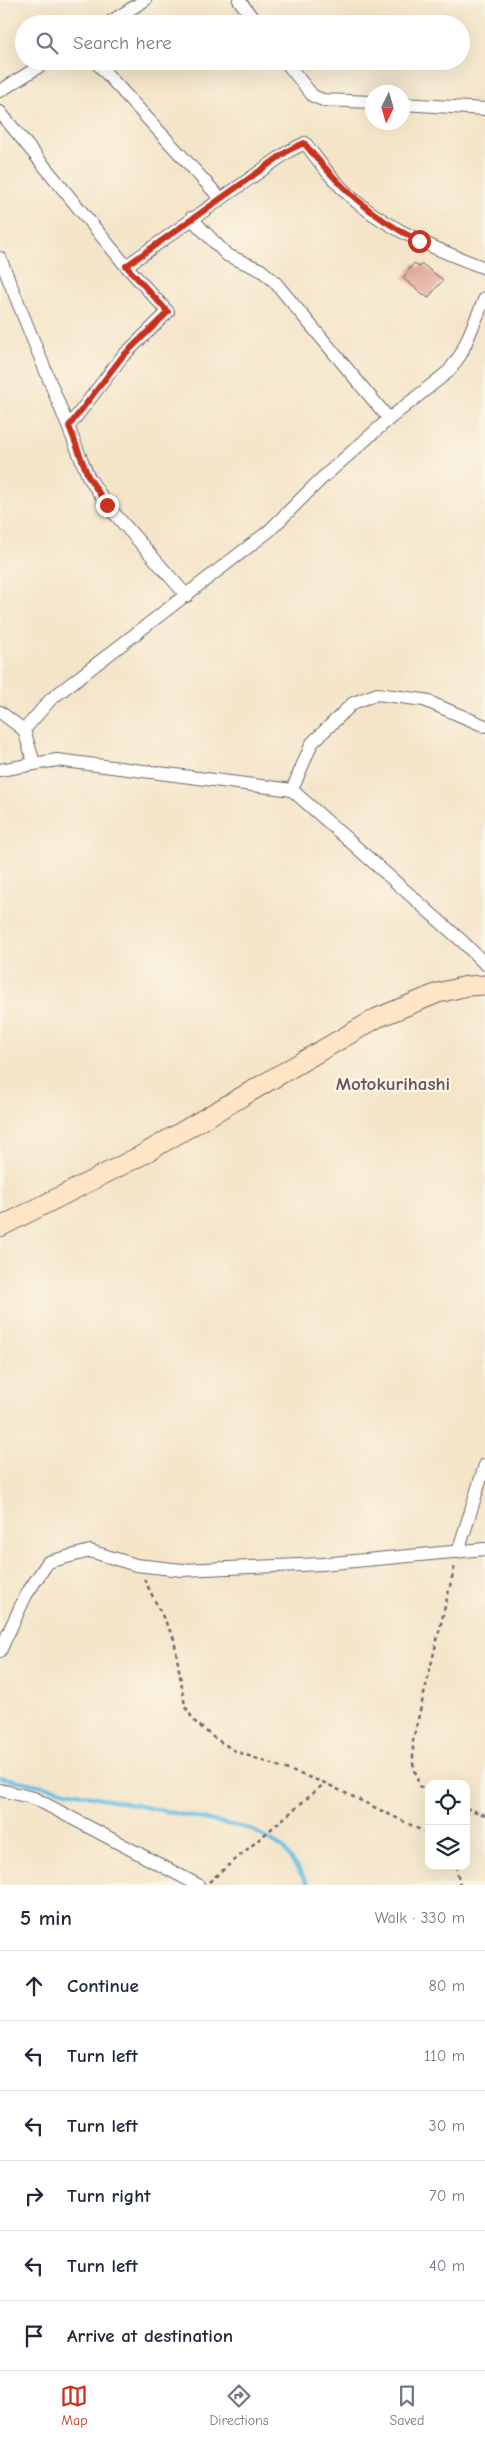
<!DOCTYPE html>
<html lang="en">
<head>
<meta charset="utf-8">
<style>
	body { margin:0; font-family:"Comic Neue",sans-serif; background:#f6f6f7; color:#1f2937 }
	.controls { position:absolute; right:15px; bottom:15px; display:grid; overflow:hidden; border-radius:10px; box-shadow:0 5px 20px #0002 }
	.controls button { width:45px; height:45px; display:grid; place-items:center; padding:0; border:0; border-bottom:1px solid #e0e1e3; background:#fff; color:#1f2937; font:25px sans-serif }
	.compass { position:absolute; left:365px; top:85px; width:45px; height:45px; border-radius:50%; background:#fff; box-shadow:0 5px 20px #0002; rotate:185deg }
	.stop { position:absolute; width:15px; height:15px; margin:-11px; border:4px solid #c8321e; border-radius:50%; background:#fff }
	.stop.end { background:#c8321e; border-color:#fff; box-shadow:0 1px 5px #0008 }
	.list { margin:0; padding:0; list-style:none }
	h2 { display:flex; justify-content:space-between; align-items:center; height:65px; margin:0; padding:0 20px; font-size:21px }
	h2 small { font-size:16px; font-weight:400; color:#747a83 }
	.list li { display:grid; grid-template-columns:32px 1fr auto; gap:15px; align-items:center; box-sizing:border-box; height:70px; padding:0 20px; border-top:1px solid #e0e1e3 }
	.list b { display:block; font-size:19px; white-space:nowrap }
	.list em { font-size:16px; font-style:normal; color:#747a83 }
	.icon { flex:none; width:28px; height:28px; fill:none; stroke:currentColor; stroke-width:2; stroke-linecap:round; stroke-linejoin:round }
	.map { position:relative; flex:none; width:485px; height:1885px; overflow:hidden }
	.search { position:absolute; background:#fff; box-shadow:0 5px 20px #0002; left:15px; right:15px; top:15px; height:55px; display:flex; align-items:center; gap:12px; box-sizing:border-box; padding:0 18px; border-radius:28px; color:#747a83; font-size:19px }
	.sheet { height:485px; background:#fff }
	nav { display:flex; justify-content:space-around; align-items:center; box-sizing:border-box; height:70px; border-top:1px solid #e0e1e3; background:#fff; font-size:14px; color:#747a83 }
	nav a { display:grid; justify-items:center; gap:2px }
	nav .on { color:#c8321e }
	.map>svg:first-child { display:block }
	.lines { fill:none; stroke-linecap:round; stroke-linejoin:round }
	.stream { stroke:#6ac1e7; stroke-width:4 }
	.building { fill:#e0ab9d }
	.street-casing { stroke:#6c666d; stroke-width:14 }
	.secondary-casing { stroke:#6c666d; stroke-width:21 }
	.path { stroke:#6c666d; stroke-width:2.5; stroke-dasharray:4 4; stroke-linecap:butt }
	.street { stroke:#fff; stroke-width:12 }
	.secondary { stroke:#ffe4c6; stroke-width:19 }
	.route { stroke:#c8321e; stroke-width:6 }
	.labels { text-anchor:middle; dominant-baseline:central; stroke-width:5; stroke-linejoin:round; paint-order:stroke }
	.quarter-label { font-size:19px; font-weight:bold; fill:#64525d; stroke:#fcf5e5 }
</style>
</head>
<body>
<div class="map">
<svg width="485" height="1885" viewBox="0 0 485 1885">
	<rect width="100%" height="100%" fill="#fcf5e5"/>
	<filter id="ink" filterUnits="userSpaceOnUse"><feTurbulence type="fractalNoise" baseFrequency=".02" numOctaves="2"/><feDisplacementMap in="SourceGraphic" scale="10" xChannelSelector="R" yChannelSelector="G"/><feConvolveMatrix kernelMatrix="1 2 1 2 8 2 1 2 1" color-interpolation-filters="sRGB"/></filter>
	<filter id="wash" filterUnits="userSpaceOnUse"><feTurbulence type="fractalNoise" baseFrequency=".0096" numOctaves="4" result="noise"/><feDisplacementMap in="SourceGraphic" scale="20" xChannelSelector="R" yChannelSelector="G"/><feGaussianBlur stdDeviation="1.12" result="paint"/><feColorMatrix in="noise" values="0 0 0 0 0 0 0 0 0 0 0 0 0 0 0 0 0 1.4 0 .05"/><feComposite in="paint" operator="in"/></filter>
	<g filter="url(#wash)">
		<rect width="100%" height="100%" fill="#f4e5c9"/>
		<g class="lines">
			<polyline class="stream" points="0,1777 251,1829 283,1848 309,1885"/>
		</g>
		<g id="blocks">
			<polygon class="building" points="414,263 419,267 422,264 443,280 428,298 403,278"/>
		</g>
	</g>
	<g filter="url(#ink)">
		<use href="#blocks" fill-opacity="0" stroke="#6c666d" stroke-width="1"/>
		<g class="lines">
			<g class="street-casing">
				<g id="street">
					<polyline points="239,0 257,24"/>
					<polyline points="107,24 145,0"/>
					<polyline points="95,61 220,198"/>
					<polyline points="285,61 313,96 323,100 372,102"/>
					<polyline points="0,91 48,61"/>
					<polyline points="402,104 485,109"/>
					<path d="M0,112L126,266L289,151L305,143C321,164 337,186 358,203C396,233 440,251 485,268"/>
					<polyline points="191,218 227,255 261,270 274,281 389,419"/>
					<polyline points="0,258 88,476 107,505 187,596"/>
					<polyline points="69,426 122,357 168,312 126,266"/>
					<polyline points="0,712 24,730"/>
					<polyline points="34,763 24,730 51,699 269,531 320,480 389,419 449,371 461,354 485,298"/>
					<polyline points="0,770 57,760 292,790 463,942 485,964"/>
					<polyline points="292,790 312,743 353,703 377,694 424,700 485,726"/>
					<polyline points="458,1552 485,1465"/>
					<polyline points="0,1651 26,1595 48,1562 90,1551 136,1565 182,1570 322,1564 485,1549"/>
					<polyline points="0,1790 34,1798 198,1885"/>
				</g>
			</g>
			<g class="secondary-casing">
				<polyline id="secondary" points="0,1227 140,1156 377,1018 438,993 467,986 485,985"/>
			</g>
			<g class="path">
				<polyline points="144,1579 174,1639 185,1706 194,1721 213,1737 235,1751 325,1783 429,1834"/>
				<polyline points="429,1792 419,1786 413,1763 413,1740 455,1565"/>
				<polyline points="466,1808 485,1815"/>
				<polyline points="456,1866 460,1885"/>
				<polyline points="209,1882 325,1783"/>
			</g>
			<use href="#street" class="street"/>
			<use href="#secondary" class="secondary"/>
		</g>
	</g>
	<g class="lines" filter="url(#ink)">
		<path class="route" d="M107,505L88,476L69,426L122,357L168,312L126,266L289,150L304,143C339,186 369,216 419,241"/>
	</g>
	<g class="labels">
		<g class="quarter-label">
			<text x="393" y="1084">Motokurihashi</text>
		</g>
	</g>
</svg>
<div class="controls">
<button><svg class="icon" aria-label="locate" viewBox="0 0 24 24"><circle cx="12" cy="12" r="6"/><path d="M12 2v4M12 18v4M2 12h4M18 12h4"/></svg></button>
<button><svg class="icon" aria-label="layers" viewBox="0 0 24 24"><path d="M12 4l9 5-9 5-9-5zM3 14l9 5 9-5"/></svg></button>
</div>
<svg class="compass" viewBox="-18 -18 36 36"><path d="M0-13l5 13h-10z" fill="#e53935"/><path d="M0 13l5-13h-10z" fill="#747a83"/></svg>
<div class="stop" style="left:419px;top:241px"></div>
<div class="stop end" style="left:107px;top:505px"></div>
<div class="search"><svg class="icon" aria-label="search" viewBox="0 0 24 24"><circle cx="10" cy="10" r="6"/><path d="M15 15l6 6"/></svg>Search here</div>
</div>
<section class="sheet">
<h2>5 min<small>Walk · 330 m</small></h2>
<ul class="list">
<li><svg class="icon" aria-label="ahead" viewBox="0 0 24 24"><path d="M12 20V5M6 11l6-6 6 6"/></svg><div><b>Continue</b></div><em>80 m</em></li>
<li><svg class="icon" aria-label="left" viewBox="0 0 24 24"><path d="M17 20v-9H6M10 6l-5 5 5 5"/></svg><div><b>Turn left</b></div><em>110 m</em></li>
<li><svg class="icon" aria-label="left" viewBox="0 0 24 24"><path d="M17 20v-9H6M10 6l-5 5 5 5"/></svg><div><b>Turn left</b></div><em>30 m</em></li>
<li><svg class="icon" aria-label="right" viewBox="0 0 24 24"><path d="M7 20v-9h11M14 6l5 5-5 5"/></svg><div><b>Turn right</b></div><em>70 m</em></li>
<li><svg class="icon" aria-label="left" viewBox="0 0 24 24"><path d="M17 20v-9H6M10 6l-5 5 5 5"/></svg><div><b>Turn left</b></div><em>40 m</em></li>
<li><svg class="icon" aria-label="arrive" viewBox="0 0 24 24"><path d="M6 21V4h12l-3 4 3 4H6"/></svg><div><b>Arrive at destination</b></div></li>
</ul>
</section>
<nav>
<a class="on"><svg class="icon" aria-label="map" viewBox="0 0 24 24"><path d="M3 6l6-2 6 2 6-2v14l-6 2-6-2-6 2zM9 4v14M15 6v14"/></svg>Map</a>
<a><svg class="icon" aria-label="directions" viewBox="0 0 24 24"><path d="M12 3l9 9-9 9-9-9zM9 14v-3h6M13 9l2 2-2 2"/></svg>Directions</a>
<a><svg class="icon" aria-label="saved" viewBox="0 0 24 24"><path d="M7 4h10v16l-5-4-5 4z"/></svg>Saved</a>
</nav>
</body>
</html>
